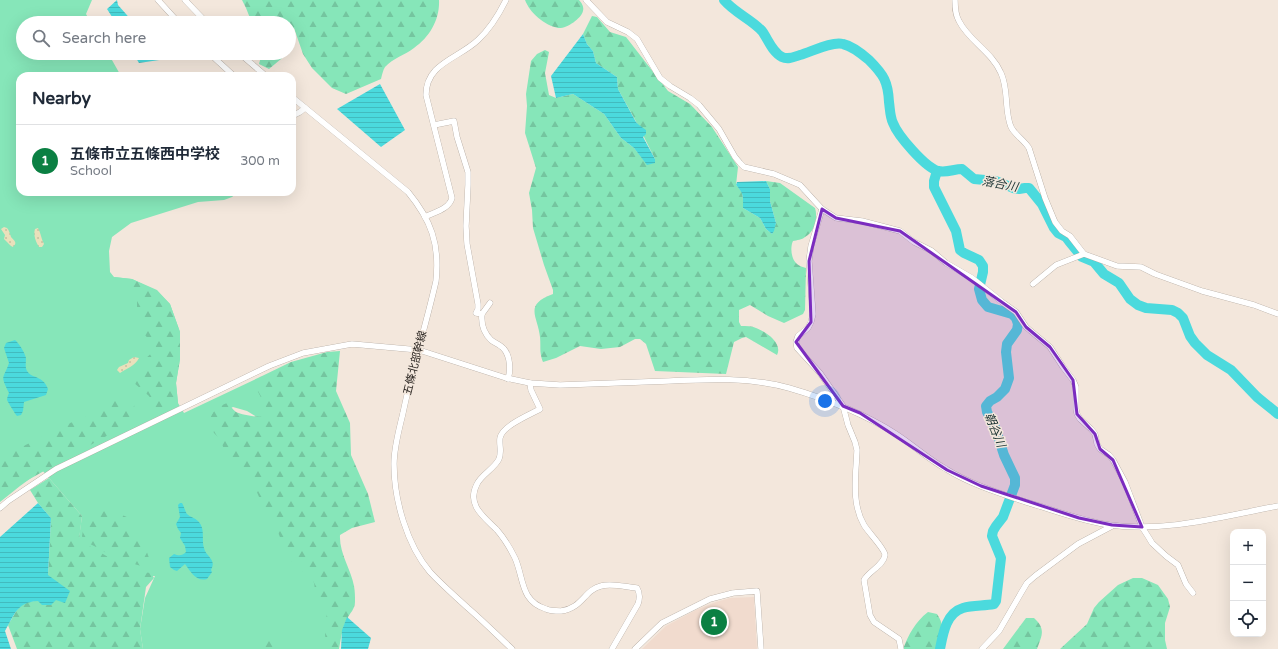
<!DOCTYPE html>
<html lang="en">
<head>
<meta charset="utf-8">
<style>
	body { margin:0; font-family:"Varela Round","Noto Sans JP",sans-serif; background:#f2f2f3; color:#1f2937 }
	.controls { position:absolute; right:12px; bottom:12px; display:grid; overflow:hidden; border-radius:8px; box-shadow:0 4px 16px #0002 }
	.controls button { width:36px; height:36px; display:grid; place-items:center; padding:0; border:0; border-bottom:1px solid #e0e1e3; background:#fff; color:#1f2937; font:20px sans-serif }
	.you { position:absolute; left:825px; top:401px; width:14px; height:14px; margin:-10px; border:3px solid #fff; border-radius:50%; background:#1a73e8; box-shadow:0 0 0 6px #1a73e833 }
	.badge { display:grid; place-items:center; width:26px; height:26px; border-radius:50%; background:#0b8043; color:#fff; font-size:13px; font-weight:700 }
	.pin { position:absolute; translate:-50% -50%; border:2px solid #fff; box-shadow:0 1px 4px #0006 }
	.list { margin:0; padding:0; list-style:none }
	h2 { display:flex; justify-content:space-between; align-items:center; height:52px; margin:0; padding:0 16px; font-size:17px }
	h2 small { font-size:13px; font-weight:400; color:#747a83 }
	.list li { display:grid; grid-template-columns:26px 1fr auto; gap:12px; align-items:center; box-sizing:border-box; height:72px; padding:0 16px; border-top:1px solid #e0e1e3 }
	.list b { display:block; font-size:15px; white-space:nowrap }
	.list p { margin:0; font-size:13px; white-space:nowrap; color:#747a83 }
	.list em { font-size:13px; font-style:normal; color:#747a83 }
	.icon { flex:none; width:22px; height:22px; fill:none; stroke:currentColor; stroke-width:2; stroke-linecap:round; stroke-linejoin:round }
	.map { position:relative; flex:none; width:1278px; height:649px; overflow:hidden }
	.search { position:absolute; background:#fff; box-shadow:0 4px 16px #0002; left:16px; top:16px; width:280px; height:44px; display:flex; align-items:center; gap:10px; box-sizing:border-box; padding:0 14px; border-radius:22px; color:#747a83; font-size:15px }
	.panel { position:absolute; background:#fff; box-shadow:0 4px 16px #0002; left:16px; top:72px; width:280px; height:124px; border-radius:12px }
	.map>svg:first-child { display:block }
	.education { fill:#f1dbce }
	.green { fill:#86e6b9 }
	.forest { fill:url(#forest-firs) }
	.sand { fill:url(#sand-dots) }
	.water { fill:url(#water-rules) }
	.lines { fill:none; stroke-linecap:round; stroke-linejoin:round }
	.river { stroke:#4bdadd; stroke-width:10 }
	.minor-casing { stroke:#a99e94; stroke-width:6 }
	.minor { stroke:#fff; stroke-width:5.5 }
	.marked { fill:#7b2cbf; fill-opacity:0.2; stroke:#7b2cbf; stroke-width:3; stroke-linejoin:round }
	.labels { text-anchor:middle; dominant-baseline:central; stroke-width:3; stroke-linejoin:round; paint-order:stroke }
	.street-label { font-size:11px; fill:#2d2824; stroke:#f3e7dc }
	.water-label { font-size:12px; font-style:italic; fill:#1c3434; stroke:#f3e7dc }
</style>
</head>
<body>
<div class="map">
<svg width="1278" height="649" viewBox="0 0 1278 649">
	<defs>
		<pattern id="forest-firs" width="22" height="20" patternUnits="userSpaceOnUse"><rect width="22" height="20" fill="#86e6b9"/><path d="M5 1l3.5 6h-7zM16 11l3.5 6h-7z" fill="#74c59f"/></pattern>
		<pattern id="sand-dots" width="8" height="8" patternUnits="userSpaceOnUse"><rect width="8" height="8" fill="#eae0bb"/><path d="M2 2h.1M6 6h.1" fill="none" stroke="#c9c0a1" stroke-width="1.8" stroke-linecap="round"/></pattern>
		<pattern id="water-rules" width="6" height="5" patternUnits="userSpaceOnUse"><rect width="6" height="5" fill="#4bdadd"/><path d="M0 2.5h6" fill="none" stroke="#42bbbe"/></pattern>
	</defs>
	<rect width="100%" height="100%" fill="#f3e7dc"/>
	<polygon class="education" points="754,597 757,649 642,649 666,626 696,610 716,602 730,598"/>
	<polygon class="green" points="0,0 92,0 86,14 91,23 23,23 23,53 108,53 121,76 20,76 20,192 238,192 232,197 224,200 198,202 131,223 112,237 109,251 110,272 114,277 132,279 157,290 170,304 180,332 180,359 176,383 178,403 184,413 260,377 267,390 276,418 257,417 247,411 233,407 215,416 243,466 335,605 333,643 339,649 143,649 140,629 145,598 155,576 149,576 76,560 82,516 42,470 20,486 0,502"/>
	<g class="forest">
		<path d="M242,0H439C440,19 430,37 414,48C405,55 393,58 385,67C383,70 382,75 381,79L346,94L332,88L312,68L303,54L294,28L289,30V23H252L246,8Z"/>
		<path d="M525,0H579C582,3 584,7 583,11C581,19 566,29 558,28C544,25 530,13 525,0Z"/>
		<path d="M592,16L597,17L610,32L626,37L668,91L690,104L712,127L738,167L736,185C744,193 743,196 743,208L760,218L766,229L772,234L776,223L770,201V189L766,181L780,183L815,208C818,217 815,232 805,237C802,240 797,240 793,241C790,247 791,259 797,264C799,266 803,267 806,268L805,310L803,314L784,323L768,316L750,305L739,310V322L741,326C746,326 752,326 756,328C766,332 783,343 777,355L746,337L742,338L734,342L726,374L655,371L646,344L640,339H635L620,347L601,349L580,346L556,358L543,362C539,352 541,347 540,337C538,316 523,305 553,294V290L544,265L533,228L532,210L529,193L536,168L525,133L527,106L526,94L531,61L537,54L545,50L549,52L545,73L549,95L556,98L573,94L604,114L621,138L634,148L647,164L655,159L638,125L618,89L617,77L596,63L593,51L587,44L583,34Z"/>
		<polygon points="262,53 287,53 287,54 269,69 259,64"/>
		<polygon points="114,277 132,279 157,291 170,304 180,332 180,359 176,383 178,403 157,413 149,396 133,382 146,371 144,360 157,348 143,333 146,325 144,321 137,317 137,301 128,291"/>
		<path d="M340,351L336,391L350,423L351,455L368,494L375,522L352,528L340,535C339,553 351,569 354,586C355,591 355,597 355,602C355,609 350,613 347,619C342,628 341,639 339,649C319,649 326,625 327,612C325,605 317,602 315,595C314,590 316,584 312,579L293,563L287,555L276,527L266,513L256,490L252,483L229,462L220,439L214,433L209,422C212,411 217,407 227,403C230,405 233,410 236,412C243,415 258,418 266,416L267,409L255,386L260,377L291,362L327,352Z"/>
		<polygon points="111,401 120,401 134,403 135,420 3,494 0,497 0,459 2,457 65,425 95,413 100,407"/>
		<path d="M49,478L82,516L79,540L132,571L151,573L154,578L146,587L140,629L143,649H17L8,625C18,610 18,601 38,601L48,575L51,518L38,503L30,490Z"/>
		<path d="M109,509L129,518L128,532L143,541L149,558L145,567C134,564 123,561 112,556C102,551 95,545 84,542L82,536L85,519Z"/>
		<polygon points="1133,578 1142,578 1158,585 1168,599 1170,607 1165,623 1165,640 1167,649 1060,649 1087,624 1094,608 1099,602 1118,585"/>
		<path d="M928,612L937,614C946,627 941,635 937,649H903C909,634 915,622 928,612Z"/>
		<path d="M1026,618H1034C1046,629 1042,635 1037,649H1003Z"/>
		<polygon points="268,638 273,645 273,649 257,649 258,643"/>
	</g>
	<g class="sand">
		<path d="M4,227L7,228C9,230 10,234 11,237C14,241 18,242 13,247L11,246L4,239L5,235L1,229Z"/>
		<path d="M38,228C41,233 41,239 44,244L42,247H39C36,242 33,235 35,229Z"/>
		<path d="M134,357L139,358C135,366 127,368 120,373L117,370L119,367L128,363L129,360Z"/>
	</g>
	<g class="water">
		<polygon points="117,0 118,5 134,23 116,23 107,9"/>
		<polygon points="583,34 587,44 593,51 596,63 617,77 618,89 636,122 639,125 646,130 646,134 643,137 655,159 655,163 647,165 634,148 621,138 604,114 573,94 556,98 551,76"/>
		<polygon points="133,53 160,53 166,59 139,63"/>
		<polygon points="380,84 405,130 381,147 337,109"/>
		<path d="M766,181L770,189V201L776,223L774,231L772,234L766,229L760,218L743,208C743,196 744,194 736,185L737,182Z"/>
		<path d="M15,340C19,343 25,353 26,358C26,363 25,367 27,371C32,379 43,375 48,389L46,395L24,402L23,411L21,415L17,416C15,414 8,402 7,400C7,398 8,395 9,393C0,374 3,380 9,363L4,348L6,343Z"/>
		<path d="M38,503L51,518L48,575L70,591L65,603L56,600L51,605H42L38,601C17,602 15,614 5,631L11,649H0V537Z"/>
		<path d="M180,503H182C184,506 185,511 187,514C190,517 195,518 198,521C206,529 201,539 204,548C206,557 217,559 211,570L212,572L207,579C196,582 191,572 185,564L177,571L174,570L170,567L169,558L174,554C179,556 182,556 186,552L185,546L180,538L181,533L178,529L176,524L180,517L178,505Z"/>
		<polygon points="347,617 371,638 368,649 341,649 342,630"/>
	</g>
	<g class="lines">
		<g class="river">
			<path d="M724,0C735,13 751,19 762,31C768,39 772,52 782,57C788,60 794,57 800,55C811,52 832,41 843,44C852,46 862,54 869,60C884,75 888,82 889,102C890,109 890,117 893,123C898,136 925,167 938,171C947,173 954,169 962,169L974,179L996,181L1013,188L1019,189L1025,188H1029L1042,204L1054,228L1058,233L1066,237L1069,241L1082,257L1094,262L1104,274L1119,283L1130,299L1138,305L1146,308L1172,310L1178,313L1183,318L1190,336L1195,343L1207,355L1231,370L1257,397L1278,414"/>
			<path d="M937,171L934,181V187L956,231L960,250L964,253L979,260L983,266V272L979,289L982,300L988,307L1012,314L1016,318L1018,324L1017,330L1007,344L1006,352L1009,378L1005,389L997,397L990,401L986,406L987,412L995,427L1004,455L1015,478V485L1003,517L996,526L993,531L992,536L1001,558L996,601L994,604C984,606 973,605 963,608C946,613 943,634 940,649"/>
		</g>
		<g class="minor-casing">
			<g id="minor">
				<polyline points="158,0 179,23"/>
				<polyline points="185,0 207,23"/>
				<polyline points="586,0 607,22 628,32 637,39 660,78 670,86 690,98 699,105 719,129 735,157 740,163 744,167 774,174 800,185 822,209 836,218 862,221 900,231 914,242 932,251 946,263 972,278 1002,302 1016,312 1026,327 1050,347 1063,367 1073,380 1076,387 1076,409 1077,414 1080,419 1091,429 1095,434 1097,444 1100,449 1109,455 1113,460 1125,482 1142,527 1149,538 1152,543 1166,556 1178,565 1186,584 1193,593"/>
				<path d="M955,0C955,7 955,14 959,21C969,41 992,52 1001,73C1009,90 1004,110 1011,127C1015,135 1024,140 1029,148L1045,198L1055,222L1062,231L1070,236L1084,254L1117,266L1141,267L1155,274L1202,291L1254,305L1278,314"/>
				<polyline points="209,53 234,76"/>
				<polyline points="239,53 266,76"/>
				<path d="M292,97L408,192C431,220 440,244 436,281C426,325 412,369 403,413C399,430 394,447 394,464C394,500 407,545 430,572C442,585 455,596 468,608C483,621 497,635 512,649"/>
				<polyline points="292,116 300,112 305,108"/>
				<polyline points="434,125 454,121 457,137 468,172 468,185 466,226 467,244 478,304 478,309 476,313 482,314"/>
				<path d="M822,209L811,246L809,261L813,314L811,322L808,328L798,336L796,342L797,348L820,373L843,406L848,425L855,442L857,450C856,475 851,503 864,525C868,532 885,549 885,555C884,565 869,571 864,580L870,615L874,622L899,639L901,649"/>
				<path d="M425,217C435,212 449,209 452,198L426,95C426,63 458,59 478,40C490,29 499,14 506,0"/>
				<polyline points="1033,284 1056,265 1084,254"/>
				<path d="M490,303L482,314C481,323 484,333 491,340C495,343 501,345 504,349C510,356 511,370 508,379"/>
				<path d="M530,383L531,390L540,409C529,415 502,426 500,438C499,445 502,452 499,459C494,469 482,474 477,484C466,505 484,517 497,530C504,538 510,548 515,558C524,578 520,601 546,609C550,611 556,611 561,611C583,608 584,590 601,586C612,583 625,587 637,588C640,593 640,598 638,604L612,649"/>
				<path d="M0,508L8,501L56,469L269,366L303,353L352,344L419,350L506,378L530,383L560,385C596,384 633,382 669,381C709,379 750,377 789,388C827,399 863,413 896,434C913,445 928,459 946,469C970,484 999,493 1026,502C1054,510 1081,521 1110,525C1165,533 1224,516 1278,506"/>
				<polyline points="635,649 662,623 710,599 733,593 757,591 761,649"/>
				<polyline points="982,649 999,631 1021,593 1027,583 1035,576 1078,544 1112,526"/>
			</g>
		</g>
		<use href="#minor" class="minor"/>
	</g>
	<path class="marked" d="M822,209L836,218L900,231L1016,312L1026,327L1050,347L1073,380L1077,414L1095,434L1100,449L1113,460L1142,527L1112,525L1079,518L981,486L947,470L860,413L843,406L796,342L811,322L809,261Z"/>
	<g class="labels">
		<g class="street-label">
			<text transform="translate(415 363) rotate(-76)">五條北部幹線</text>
		</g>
		<g class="water-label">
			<text transform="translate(1000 184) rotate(11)">落合川</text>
			<text transform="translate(995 430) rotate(68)">朝谷川</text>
		</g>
	</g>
</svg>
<div class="controls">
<button>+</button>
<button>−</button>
<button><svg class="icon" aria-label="locate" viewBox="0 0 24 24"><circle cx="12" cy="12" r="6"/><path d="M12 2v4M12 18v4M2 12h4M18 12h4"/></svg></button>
</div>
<div class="you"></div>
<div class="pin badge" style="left:714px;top:622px">1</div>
<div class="search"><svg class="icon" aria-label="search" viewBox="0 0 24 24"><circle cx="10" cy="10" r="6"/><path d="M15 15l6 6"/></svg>Search here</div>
<section class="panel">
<h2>Nearby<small></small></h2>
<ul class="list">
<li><span class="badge">1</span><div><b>五條市立五條西中学校</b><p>School</p></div><em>300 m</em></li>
</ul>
</section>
</div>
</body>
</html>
